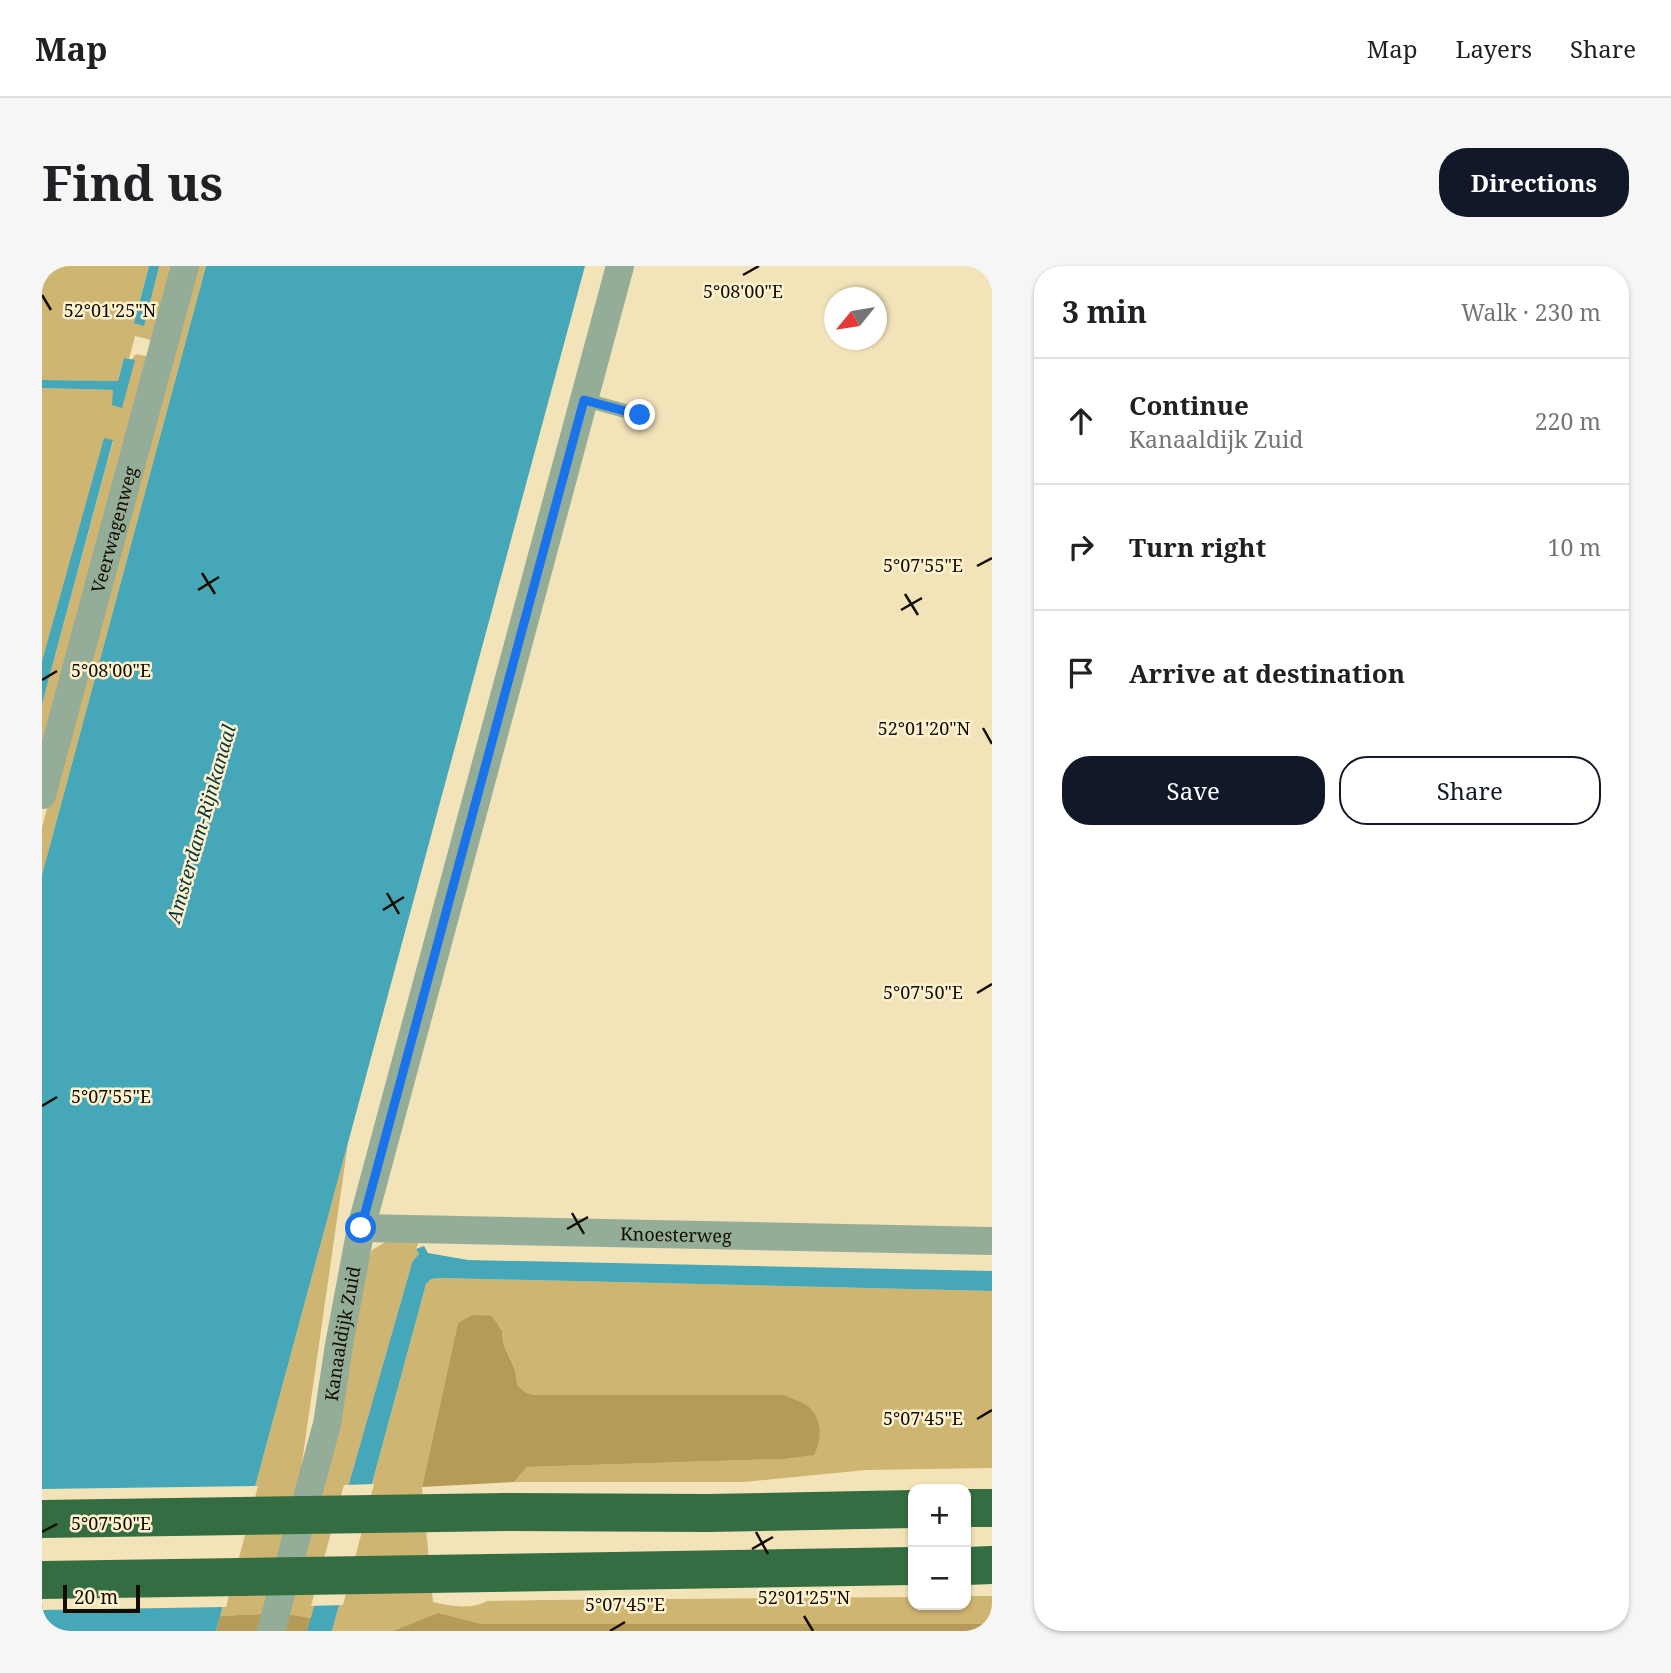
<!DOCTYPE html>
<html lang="en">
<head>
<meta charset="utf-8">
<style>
	body { margin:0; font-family:"Noto Serif",serif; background:#f6f6f6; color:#202124 }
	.controls { position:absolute; right:21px; bottom:21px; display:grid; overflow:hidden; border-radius:14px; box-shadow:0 2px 5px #0004 }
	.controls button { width:63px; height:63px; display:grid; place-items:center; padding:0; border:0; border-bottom:2px solid #e0e0e0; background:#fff; color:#202124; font:35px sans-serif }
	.compass { position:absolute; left:782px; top:21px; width:63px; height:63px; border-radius:50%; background:#fff; box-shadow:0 2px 5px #0004; rotate:240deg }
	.scale { position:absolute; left:21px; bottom:18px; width:77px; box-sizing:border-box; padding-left:7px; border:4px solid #120c01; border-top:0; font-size:19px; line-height:24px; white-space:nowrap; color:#120c01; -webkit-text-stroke:5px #fdf1cf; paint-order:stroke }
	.stop { position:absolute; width:21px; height:21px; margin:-16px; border:5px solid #1a73e8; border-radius:50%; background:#fff }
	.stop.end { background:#1a73e8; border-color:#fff; box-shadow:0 2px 7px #0008 }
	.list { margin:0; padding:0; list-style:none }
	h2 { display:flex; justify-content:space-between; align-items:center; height:91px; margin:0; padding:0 28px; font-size:30px }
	h2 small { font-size:23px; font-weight:400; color:#757577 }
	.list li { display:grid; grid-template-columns:46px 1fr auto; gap:21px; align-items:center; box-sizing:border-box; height:126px; padding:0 28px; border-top:2px solid #e0e0e0 }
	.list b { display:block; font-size:26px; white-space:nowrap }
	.list p { margin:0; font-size:23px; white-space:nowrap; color:#757577 }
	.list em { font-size:23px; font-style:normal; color:#757577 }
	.actions { display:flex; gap:14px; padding:21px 28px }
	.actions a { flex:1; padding:16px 0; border:2px solid #111827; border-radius:28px; text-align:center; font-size:24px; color:#111827 }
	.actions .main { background:#111827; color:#fff }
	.icon { flex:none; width:38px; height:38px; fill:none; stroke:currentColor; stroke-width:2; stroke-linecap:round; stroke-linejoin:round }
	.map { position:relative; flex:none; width:950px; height:1365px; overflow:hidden; border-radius:28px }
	header { display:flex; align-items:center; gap:42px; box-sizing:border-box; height:98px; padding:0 35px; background:#fff; border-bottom:2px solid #e0e0e0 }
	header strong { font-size:33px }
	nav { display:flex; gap:38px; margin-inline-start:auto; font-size:24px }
	.intro { display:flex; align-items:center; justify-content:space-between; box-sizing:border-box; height:168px; padding:0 42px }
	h1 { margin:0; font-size:49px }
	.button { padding:18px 32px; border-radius:28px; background:#111827; color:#fff; font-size:24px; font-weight:700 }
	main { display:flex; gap:42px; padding:0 42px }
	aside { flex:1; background:#fff; border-radius:28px; box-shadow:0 2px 5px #0004 }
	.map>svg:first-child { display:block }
	.green { fill:#cfb572 }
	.forest { fill:#b59b57 }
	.water { fill:#45a7b7 }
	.pier { fill:#f3e3b9 }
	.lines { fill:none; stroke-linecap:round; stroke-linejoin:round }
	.service { stroke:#94ad98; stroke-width:14 }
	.minor { stroke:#94ad98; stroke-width:28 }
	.motorway { stroke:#346d41; stroke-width:38 }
	.motorway-bridge { stroke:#346d41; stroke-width:38 }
	.route { stroke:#1a73e8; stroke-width:9 }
	.ticks { fill:none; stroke:#120c01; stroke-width:2.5 }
	.labels { text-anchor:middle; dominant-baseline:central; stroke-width:5; stroke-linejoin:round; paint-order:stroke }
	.street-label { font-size:18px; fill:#120c01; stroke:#fdf1cf }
	.water-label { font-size:19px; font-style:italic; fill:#08373e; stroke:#fdf1cf }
	.ticks-label { font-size:18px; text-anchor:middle; fill:#120c01; stroke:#fdf1cf; stroke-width:5; stroke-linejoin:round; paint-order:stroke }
</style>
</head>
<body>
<header>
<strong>Map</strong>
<nav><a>Map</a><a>Layers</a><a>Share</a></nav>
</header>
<div class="intro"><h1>Find us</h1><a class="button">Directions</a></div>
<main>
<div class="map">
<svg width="950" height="1365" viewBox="0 0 950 1365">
	<rect width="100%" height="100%" fill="#f3e3b9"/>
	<g class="green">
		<polygon points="0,0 107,0 92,56 117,0 133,0 113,75 93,70 87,93 82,92 76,115 0,114"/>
		<polygon points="151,0 164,0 0,609 0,561"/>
		<polygon points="94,88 108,91 0,491 0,438 71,175 62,173 0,395 0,122 71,124 92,94 89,94"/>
		<polygon points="306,877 257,1217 221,1348 178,1350"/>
		<polygon points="347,974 377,975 374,983 377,988 370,996 368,1004 269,1352 245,1348 324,1001 330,984"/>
		<path d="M399,1012L950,1025V1202L824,1204L701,1216H472L485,1201L741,1193L742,1129H492L483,1126L475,1119C475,1094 460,1089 460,1063L450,1050L416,1058L380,1221L391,1336C408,1340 429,1344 445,1335L503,1334L871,1331V1339H924V1330H950V1365H290L384,1018L389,1013Z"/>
	</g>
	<g class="forest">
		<path d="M431,1049L450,1050L460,1064C460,1089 475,1094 475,1119L483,1126L492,1129H742C749,1133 762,1136 767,1141C781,1155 780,1173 772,1189L741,1193L485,1201L472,1216L380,1221L416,1057Z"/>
		<polygon points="396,1347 439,1358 950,1358 950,1365 352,1365"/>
		<polygon points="221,1348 216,1365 174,1365 178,1350"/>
		<polygon points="245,1348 269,1352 265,1365 240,1365"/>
	</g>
	<g class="water">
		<polygon points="107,0 117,0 102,60 92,57"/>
		<polygon points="164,0 543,0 174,1365 0,1365 0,609"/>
		<polygon points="82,92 93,94 80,142 70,139 71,124 0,122 0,114 76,115"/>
		<polygon points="62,172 71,174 0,438 0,395"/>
		<polygon points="382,980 386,987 426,994 950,1005 950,1025 399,1012 389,1013 384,1018 290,1365 265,1365 368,1004 370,996 377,988 374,983"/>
	</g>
	<g class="pier">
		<polygon points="332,1218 301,1339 269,1340 302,1219"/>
		<polygon points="216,1220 184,1341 0,1344 0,1223"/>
	</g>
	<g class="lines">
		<polyline class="service" points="543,134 598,149"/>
		<g class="minor">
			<path id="s1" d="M0,529L143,0"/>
			<path id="s2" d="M319,962L950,975"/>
			<path id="s3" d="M229,1365L285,1158L297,1079L319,962L578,0"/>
		</g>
		<g class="motorway">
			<polyline points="924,1242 950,1242"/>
			<polyline points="464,1246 665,1247 871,1243"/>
			<polyline points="924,1300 950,1299"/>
			<polyline points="448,1307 871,1300"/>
		</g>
		<g class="motorway-bridge">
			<polyline points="0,1253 464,1246"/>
			<polyline points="0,1314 448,1307"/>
		</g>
	</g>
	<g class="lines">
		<polyline class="route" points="319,962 542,134 598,149"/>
	</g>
	<path class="ticks" d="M701,9L717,0M0,29L9,44M935,300L950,292M160,307L173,328M156,324L177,311M863,328L876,349M859,344L880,332M0,414L15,405M941,462L950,478M345,627L357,648M341,644L362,631M935,727L950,718M0,840L15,831M530,947L542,968M525,963L546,951M935,1153L950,1144M0,1266L15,1258M714,1266L726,1288M710,1283L731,1271M762,1350L771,1365M568,1365L583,1356"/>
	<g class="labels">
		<g class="street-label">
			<text stroke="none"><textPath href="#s1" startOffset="275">Veerwagenweg</textPath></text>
			<text stroke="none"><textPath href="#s2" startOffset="315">Knoesterweg</textPath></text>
			<text stroke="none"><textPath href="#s3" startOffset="306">Kanaaldijk Zuid</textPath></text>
		</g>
		<g class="water-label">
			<text transform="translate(159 558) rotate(-74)">Amsterdam-Rijnkanaal</text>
		</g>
	</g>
	<g class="ticks-label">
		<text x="701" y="32">5°08'00"E</text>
		<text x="68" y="51">52°01'25"N</text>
		<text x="881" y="306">5°07'55"E</text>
		<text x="69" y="411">5°08'00"E</text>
		<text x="882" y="469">52°01'20"N</text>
		<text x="881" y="733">5°07'50"E</text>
		<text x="69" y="837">5°07'55"E</text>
		<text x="881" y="1159">5°07'45"E</text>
		<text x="69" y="1264">5°07'50"E</text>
		<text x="762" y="1338">52°01'25"N</text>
		<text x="583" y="1345">5°07'45"E</text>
	</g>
</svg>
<div class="controls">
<button>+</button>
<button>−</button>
</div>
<svg class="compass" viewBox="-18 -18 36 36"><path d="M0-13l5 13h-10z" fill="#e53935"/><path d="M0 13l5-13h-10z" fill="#757577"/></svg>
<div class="scale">20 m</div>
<div class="stop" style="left:319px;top:962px"></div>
<div class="stop end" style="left:598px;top:149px"></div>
</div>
<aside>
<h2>3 min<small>Walk · 230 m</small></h2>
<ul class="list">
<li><svg class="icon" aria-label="ahead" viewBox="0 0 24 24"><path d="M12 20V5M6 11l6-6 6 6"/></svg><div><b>Continue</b><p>Kanaaldijk Zuid</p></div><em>220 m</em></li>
<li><svg class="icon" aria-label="right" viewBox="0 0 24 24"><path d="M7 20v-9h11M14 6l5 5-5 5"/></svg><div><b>Turn right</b></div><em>10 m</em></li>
<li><svg class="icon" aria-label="arrive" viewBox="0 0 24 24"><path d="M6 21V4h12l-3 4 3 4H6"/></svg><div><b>Arrive at destination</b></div></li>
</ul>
<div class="actions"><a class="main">Save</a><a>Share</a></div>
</aside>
</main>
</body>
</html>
